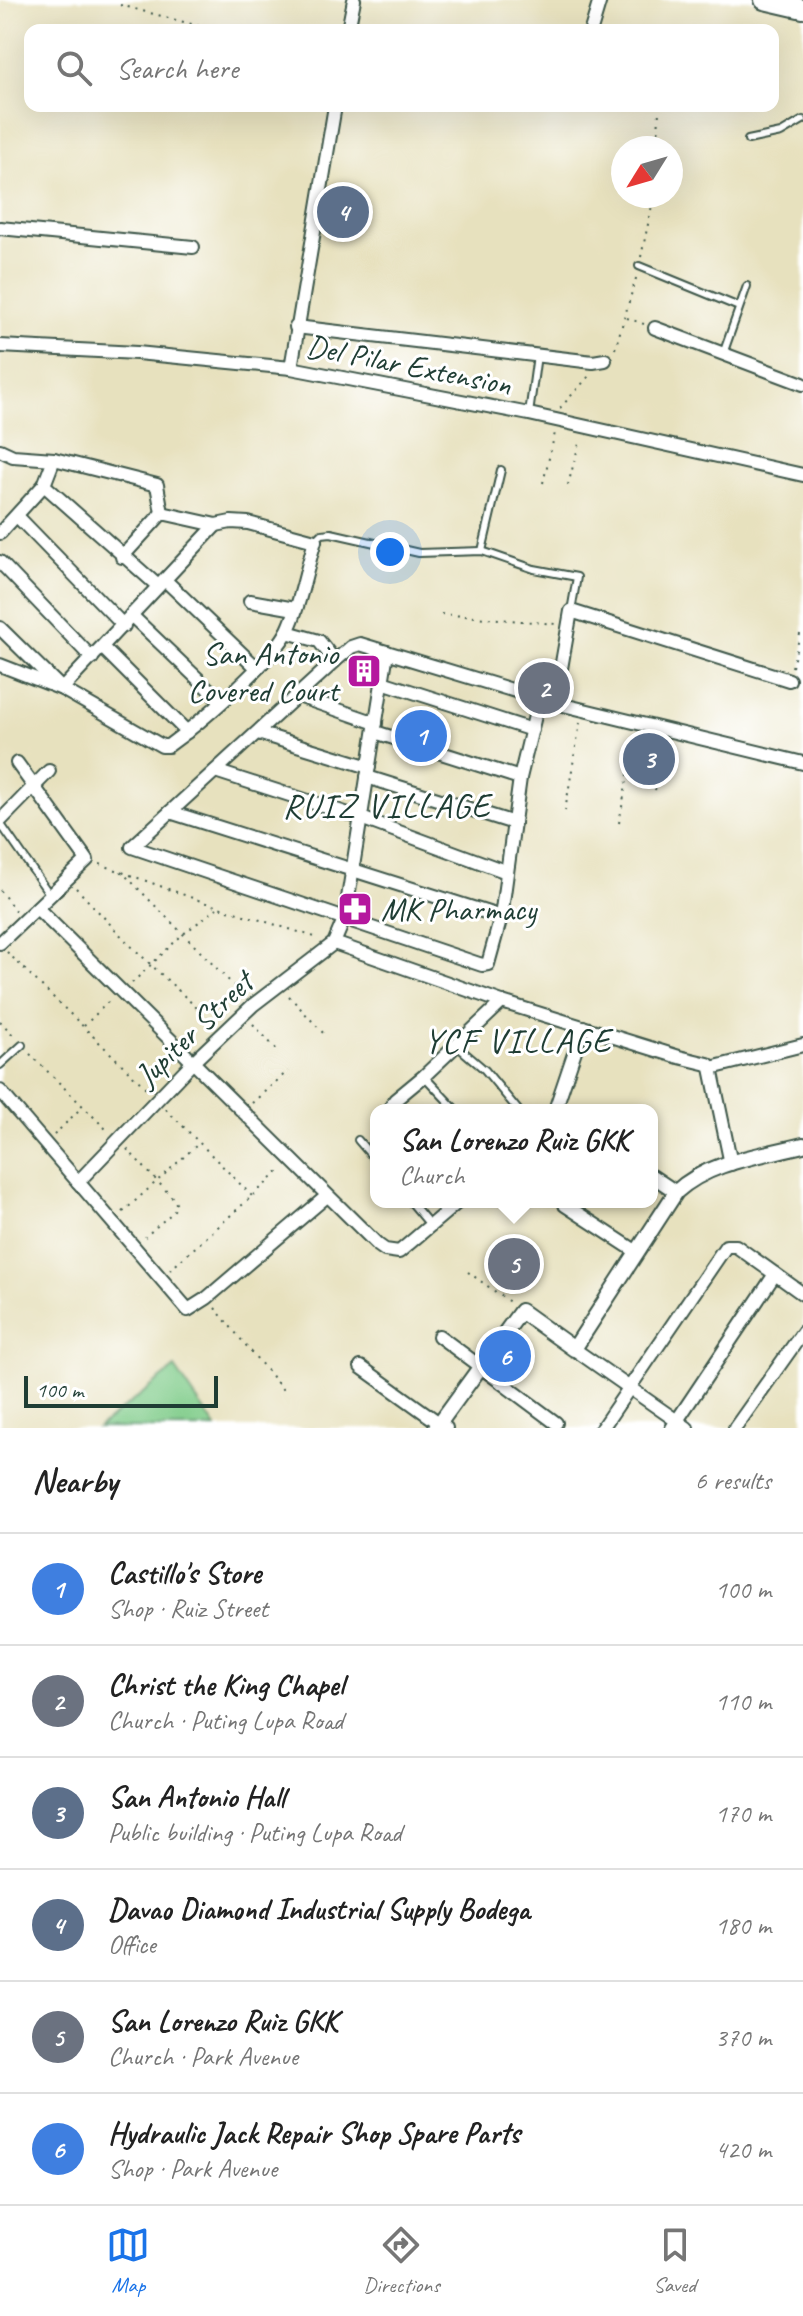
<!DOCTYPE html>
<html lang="en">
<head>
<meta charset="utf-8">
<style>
	body { margin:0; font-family:Caveat,sans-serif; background:#f6f6f6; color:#222 }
	.compass { position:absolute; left:611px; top:136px; width:72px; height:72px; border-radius:50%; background:#fff; box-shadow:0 8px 32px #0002; rotate:233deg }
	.scale { position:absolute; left:24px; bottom:20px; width:194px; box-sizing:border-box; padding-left:8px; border:4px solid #1f3d34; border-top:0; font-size:22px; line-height:28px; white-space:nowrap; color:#1f3d34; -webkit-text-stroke:6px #fff; paint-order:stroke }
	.you { position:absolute; left:390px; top:552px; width:28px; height:28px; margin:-20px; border:6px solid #fff; border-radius:50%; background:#1a73e8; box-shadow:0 0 0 12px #1a73e833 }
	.badge { display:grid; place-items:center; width:52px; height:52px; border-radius:50%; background:#1a73e8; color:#fff; font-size:26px; font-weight:700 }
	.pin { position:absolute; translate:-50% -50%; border:4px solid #fff; box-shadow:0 2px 8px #0006 }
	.popup { position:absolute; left:370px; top:1104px; width:288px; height:104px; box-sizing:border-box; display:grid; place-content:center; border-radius:16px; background:#fff; filter:drop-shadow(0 2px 6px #0005); font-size:26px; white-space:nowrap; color:#767676 }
	.popup b { font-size:30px; color:#222 }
	.popup::after { content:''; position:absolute; left:50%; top:100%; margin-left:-16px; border:16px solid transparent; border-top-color:#fff }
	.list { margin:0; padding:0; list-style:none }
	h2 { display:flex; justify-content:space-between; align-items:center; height:104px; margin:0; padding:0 32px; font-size:34px }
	h2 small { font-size:26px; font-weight:400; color:#767676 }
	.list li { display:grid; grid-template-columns:52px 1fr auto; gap:24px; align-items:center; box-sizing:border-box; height:112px; padding:0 32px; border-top:2px solid #e0e0e0 }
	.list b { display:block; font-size:30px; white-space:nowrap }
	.list p { margin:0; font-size:26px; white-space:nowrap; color:#767676 }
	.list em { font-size:26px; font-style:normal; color:#767676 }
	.icon { flex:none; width:44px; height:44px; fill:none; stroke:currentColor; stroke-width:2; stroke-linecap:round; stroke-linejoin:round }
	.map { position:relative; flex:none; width:803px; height:1428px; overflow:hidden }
	.search { position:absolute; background:#fff; box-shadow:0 8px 32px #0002; left:24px; right:24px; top:24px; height:88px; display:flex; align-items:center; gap:20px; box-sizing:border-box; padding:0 28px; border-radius:16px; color:#767676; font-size:30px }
	.sheet { height:776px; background:#fff }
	nav { display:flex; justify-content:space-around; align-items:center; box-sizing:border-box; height:112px; border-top:2px solid #e0e0e0; background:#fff; font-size:22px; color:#767676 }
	nav a { display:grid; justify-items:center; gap:4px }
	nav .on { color:#1a73e8 }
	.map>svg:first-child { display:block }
	.green { fill:#80cc8a; stroke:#50845f; stroke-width:2 }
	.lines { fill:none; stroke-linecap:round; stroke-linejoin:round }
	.service-casing { stroke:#3d5649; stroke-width:10 }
	.minor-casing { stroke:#3d5649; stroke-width:16 }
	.tertiary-casing { stroke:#3d5649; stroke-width:18 }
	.primary-casing { stroke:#3d5649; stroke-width:22 }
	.path { stroke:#3d5649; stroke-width:2; stroke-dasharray:2 6; stroke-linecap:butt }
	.service { stroke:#fff; stroke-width:6 }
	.minor { stroke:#fff; stroke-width:12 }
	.tertiary { stroke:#fff; stroke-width:14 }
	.primary { stroke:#fff; stroke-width:18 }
	.labels { text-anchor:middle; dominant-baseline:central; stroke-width:6; stroke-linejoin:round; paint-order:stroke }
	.street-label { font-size:32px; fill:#1f3d34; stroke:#fff }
	.poi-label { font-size:32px; fill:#1f3d34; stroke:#fff; text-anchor:end }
	.neighbourhood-label { font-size:34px; letter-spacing:2px; fill:#1f3d34; stroke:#fff }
</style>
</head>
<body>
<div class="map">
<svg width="803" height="1428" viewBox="0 0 803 1428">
	<rect width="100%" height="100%" fill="#fff"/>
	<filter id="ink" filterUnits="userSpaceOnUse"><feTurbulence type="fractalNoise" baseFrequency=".0125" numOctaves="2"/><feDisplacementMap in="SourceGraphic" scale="16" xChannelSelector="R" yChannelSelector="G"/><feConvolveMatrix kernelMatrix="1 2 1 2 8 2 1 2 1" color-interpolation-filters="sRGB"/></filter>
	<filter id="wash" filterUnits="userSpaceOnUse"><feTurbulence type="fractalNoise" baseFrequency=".006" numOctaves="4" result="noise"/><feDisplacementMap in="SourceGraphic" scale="32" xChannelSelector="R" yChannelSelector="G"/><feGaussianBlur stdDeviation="1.8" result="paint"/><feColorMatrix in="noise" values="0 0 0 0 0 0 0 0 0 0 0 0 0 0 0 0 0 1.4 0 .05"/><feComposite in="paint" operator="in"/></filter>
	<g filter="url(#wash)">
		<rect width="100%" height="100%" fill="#e7e1be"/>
		<polygon class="green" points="175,1368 216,1428 98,1428"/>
	</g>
	<g filter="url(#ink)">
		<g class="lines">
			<g class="service-casing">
				<g id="service">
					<polyline points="748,140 781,133 803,120"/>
					<polyline points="639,266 739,307"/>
					<polyline points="723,354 747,286"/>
					<polyline points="529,414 537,355"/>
					<polyline points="315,541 322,534 331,533 419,553 482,551 534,569 577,577 571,611"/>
					<polyline points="482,551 501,470"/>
					<polyline points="0,823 50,895"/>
					<polyline points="457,1046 485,1070 518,1110"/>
					<polyline points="0,1065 22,1045"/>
					<polyline points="424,1076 456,1110"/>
					<polyline points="358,1140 376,1161"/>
					<polyline points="411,1202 431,1226"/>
				</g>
			</g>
			<g class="minor-casing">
				<g id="minor">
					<polyline points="348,30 354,0"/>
					<polyline points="591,30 600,0"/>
					<polyline points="0,228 193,247"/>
					<polyline points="296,327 593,362 605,360"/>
					<polyline points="655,328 803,384"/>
					<polyline points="0,346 137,353 291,368 529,414 803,475"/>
					<polyline points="291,368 335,106"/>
					<polyline points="0,450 13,456 54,459 157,485 162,513"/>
					<polyline points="44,485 158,586"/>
					<polyline points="17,516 124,626"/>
					<polyline points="0,533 44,485 54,459"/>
					<polyline points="0,562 92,658"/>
					<polyline points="166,581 257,668"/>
					<polyline points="250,601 295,609"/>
					<polyline points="131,615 221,701"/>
					<polyline points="0,628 62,689 216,525"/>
					<polyline points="287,632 319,641 335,661"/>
					<polyline points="103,648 187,732"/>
					<path d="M0,665L62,689L162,746H168C197,725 273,661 288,630C301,603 306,570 315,541L248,523L231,522L216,525L162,513L122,557"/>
					<polyline points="382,682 532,730"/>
					<polyline points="298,696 376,723"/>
					<polyline points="539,699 520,778 501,917 488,964 482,965 132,847 335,661 351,647 360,644 555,703 803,763"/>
					<polyline points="555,703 571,611 789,680"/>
					<polyline points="375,732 520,778"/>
					<polyline points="258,733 369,767"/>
					<polyline points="215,771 361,818 507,872"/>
					<polyline points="367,777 514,823"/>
					<polyline points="170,812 501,917"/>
					<polyline points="0,821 49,771"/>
					<polyline points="37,908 378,1245 385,1250 399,1252 458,1202"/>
					<polyline points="0,943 87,860 17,763"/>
					<polyline points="334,943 502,1002 679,1057 708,1064 711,1068 803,1045"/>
					<polyline points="711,1068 731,1164"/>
					<polyline points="0,1091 188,1310 207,1298 327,1196"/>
					<polyline points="392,1105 395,1100 424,1076 502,1002"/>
					<polyline points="555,1110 583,1027"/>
					<polyline points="652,1176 676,1192"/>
					<polyline points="78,1182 193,1062 253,1005 334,943 345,917 387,652"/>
					<polyline points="565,1205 637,1252"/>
					<polyline points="439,1336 556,1423"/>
					<polyline points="574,1349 687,1428"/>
					<polyline points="361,1367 446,1428"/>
					<polyline points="602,1428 726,1246 736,1246 803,1294"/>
					<polyline points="672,1428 775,1274"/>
					<polyline points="735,1428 803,1332"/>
				</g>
			</g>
			<g class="tertiary-casing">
				<path id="tertiary" d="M436,1428L521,1311L574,1349L676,1192C709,1161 761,1156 803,1145"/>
			</g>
			<g class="primary-casing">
				<polyline id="primary" points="764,0 803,9"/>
			</g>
			<g class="path">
				<polyline points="120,5 214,30"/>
				<polyline points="658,148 659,106"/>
				<polyline points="641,257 654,196"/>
				<polyline points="627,318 644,324"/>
				<polyline points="615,349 637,275"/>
				<polyline points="560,408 591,374"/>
				<polyline points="543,483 555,433"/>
				<polyline points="568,485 580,440"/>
				<polyline points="441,614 556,624"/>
				<polyline points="792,667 801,630"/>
				<polyline points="655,790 667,745"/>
				<polyline points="565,811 580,723"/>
				<polyline points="619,823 635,737"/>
				<polyline points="100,864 209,904 318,938"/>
				<polyline points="121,871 243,995"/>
				<polyline points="76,888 129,944 214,1024"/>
				<polyline points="0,890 16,912"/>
				<polyline points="7,952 148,1090"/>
				<polyline points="132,983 182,935 217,908"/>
				<polyline points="289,996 326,1036"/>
				<polyline points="0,1021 15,1037"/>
				<polyline points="253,1024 277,1050"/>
				<polyline points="84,1026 111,999"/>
				<polyline points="30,1054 108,1131"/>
				<polyline points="252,1103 288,1071"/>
				<polyline points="166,1109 252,1196"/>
				<polyline points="54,1135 81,1108"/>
				<polyline points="127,1149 172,1197 177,1205 173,1212 145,1237"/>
				<polyline points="123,1212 198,1144"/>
				<polyline points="170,1270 281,1170"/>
				<polyline points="468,1272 511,1303"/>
				<polyline points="215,1308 283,1390"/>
			</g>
			<use href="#service" class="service"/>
			<use href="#minor" class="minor"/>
			<use href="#tertiary" class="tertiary"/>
			<use href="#primary" class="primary"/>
		</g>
	</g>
	<defs>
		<g id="building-square" transform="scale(1.8)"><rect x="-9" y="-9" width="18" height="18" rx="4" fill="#b5179e" stroke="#fff"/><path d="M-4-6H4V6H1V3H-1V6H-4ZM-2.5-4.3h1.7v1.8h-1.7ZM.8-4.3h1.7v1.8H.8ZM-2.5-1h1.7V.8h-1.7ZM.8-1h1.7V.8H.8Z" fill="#fff"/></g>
		<g id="pharmacy-square" transform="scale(1.8)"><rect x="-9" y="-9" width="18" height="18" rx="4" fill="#b5179e" stroke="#fff"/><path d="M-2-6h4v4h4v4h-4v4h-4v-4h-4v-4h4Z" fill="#fff"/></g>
	</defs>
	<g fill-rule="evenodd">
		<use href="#building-square" x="364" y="671"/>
		<use href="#pharmacy-square" x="355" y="909"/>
	</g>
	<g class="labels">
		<g class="street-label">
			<text transform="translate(409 365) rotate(11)">Del Pilar Extension</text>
			<text transform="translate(194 1029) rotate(-44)">Jupiter Street</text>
		</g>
		<g class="poi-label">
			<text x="338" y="653">San Antonio<tspan x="338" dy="37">Covered Court</tspan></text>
			<text x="381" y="909" text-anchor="start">MK Pharmacy</text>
		</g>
		<g class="neighbourhood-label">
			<text x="387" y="805">RUIZ VILLAGE</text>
			<text x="518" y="1040">YCF VILLAGE</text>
		</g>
	</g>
</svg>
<svg class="compass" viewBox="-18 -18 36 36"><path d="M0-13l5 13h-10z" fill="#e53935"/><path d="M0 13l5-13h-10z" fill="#767676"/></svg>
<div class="scale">100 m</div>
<div class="you"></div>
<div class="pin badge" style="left:421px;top:736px;background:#3f7fe0">1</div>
<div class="pin badge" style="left:544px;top:688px;background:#6b7280">2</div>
<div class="pin badge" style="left:649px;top:759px;background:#5c6f8a">3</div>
<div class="pin badge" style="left:343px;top:212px;background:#5c6f8a">4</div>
<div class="pin badge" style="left:514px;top:1264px;background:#6b7280">5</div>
<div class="popup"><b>San Lorenzo Ruiz GKK</b>Church</div>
<div class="pin badge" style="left:505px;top:1356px;background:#3f7fe0">6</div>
<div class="search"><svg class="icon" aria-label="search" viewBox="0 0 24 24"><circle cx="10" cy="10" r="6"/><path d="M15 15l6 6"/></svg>Search here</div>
</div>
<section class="sheet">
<h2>Nearby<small>6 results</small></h2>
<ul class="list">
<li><span class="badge" style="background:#3f7fe0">1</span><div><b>Castillo's Store</b><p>Shop · Ruiz Street</p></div><em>100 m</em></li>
<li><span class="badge" style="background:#6b7280">2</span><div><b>Christ the King Chapel</b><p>Church · Puting Lupa Road</p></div><em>110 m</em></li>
<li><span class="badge" style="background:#5c6f8a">3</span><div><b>San Antonio Hall</b><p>Public building · Puting Lupa Road</p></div><em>170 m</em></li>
<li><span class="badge" style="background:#5c6f8a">4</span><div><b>Davao Diamond Industrial Supply Bodega</b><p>Office</p></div><em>180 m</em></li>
<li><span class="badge" style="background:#6b7280">5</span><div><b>San Lorenzo Ruiz GKK</b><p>Church · Park Avenue</p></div><em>370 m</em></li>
<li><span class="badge" style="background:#3f7fe0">6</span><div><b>Hydraulic Jack Repair Shop Spare Parts</b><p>Shop · Park Avenue</p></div><em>420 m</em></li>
</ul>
</section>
<nav>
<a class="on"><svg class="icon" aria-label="map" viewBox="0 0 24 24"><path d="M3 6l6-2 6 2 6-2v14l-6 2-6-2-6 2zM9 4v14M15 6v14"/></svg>Map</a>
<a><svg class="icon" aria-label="directions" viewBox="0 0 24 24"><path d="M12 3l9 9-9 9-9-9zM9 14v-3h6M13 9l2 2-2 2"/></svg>Directions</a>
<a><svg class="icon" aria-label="saved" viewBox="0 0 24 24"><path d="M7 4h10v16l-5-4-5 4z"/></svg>Saved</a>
</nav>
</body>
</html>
